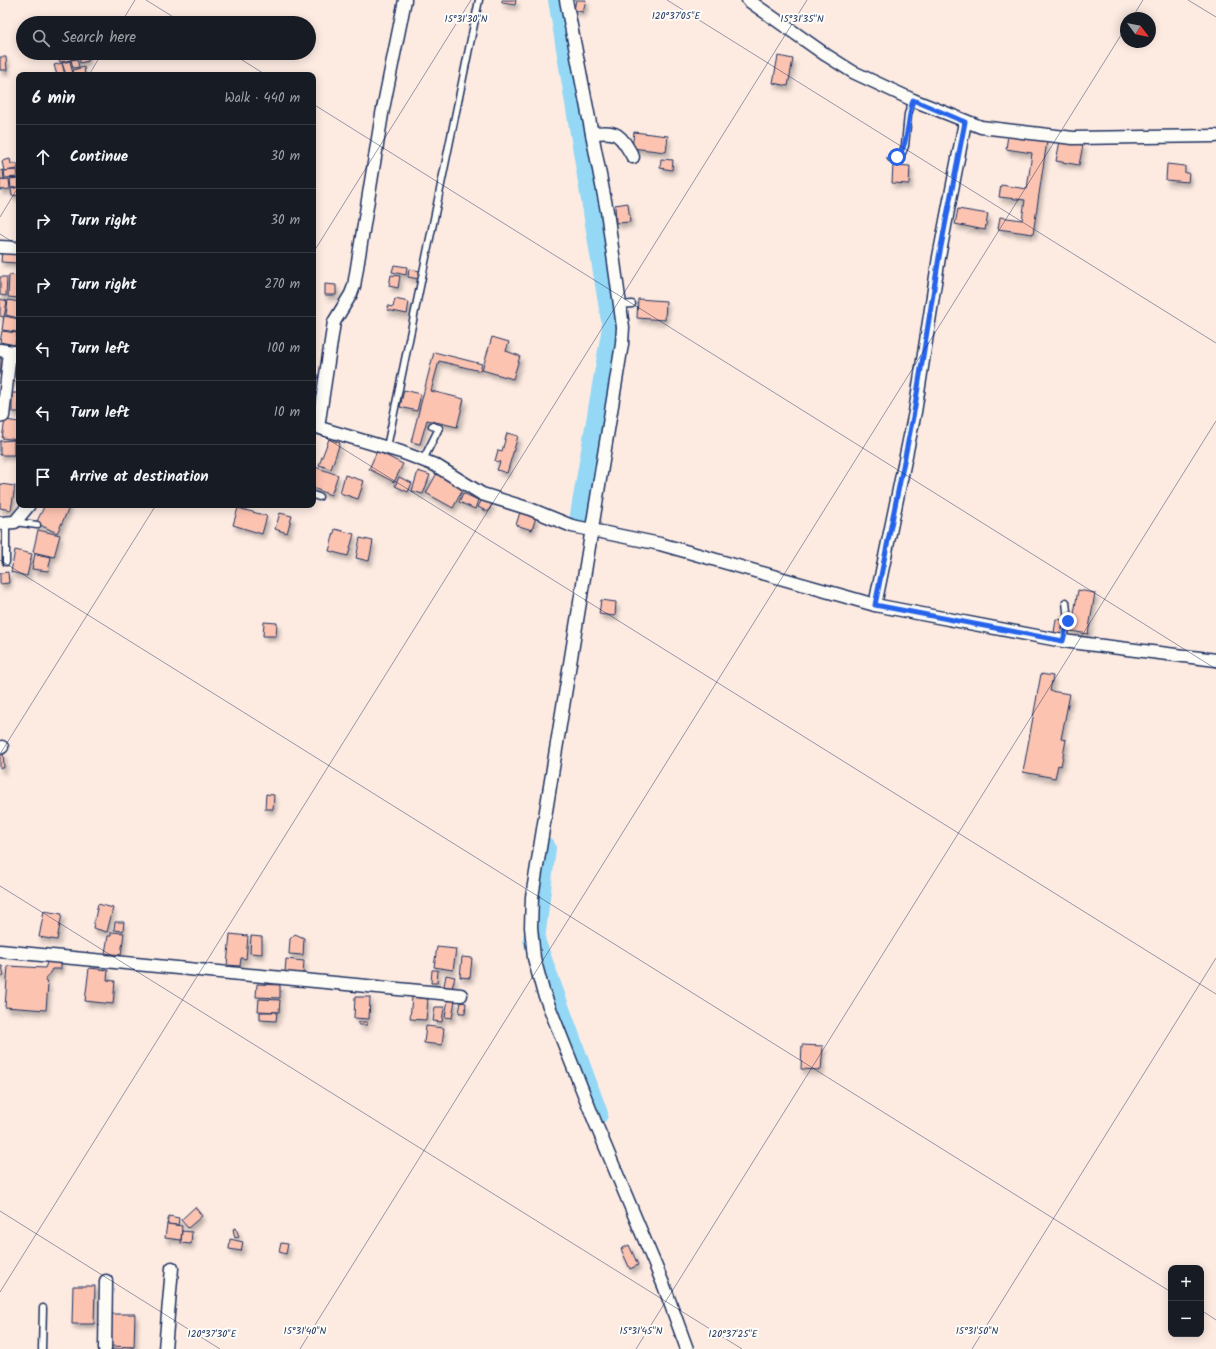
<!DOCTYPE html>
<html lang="en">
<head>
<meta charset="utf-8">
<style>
	body { margin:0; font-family:Kalam,sans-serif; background:#20242c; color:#f1f3f6 }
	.controls { position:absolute; right:12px; bottom:12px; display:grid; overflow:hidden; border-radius:8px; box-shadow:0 2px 10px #0003 }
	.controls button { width:36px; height:36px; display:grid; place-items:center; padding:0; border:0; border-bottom:1px solid #363941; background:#171b24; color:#f1f3f6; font:20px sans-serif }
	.compass { position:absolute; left:1120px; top:12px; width:36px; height:36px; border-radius:50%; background:#171b24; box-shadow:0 2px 10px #0003; rotate:122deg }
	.stop { position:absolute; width:12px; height:12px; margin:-9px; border:3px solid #2563eb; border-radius:50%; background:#fff }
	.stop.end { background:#2563eb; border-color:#fff; box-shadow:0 1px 4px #0008 }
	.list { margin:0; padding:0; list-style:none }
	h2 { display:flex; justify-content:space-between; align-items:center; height:52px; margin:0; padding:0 16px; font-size:17px }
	h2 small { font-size:13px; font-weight:400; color:#9ea1a6 }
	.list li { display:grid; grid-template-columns:26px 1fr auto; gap:12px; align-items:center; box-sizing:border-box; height:64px; padding:0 16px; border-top:1px solid #363941 }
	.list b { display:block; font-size:15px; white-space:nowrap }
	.list em { font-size:13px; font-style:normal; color:#9ea1a6 }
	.icon { flex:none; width:22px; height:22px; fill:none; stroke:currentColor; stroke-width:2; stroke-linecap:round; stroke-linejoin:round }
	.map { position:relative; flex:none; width:1216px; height:1349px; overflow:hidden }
	.search { position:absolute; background:#171b24; box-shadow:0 2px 10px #0003; left:16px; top:16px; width:300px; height:44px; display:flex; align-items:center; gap:10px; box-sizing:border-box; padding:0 14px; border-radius:22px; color:#9ea1a6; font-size:15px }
	.panel { position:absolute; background:#171b24; box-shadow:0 2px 10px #0003; left:16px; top:72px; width:300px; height:436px; border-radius:8px }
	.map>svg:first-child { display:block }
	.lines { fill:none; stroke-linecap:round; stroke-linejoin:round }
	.river { stroke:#94d8f6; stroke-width:22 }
	.building { fill:#fcc3b1; stroke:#1b2f5e; filter:url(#shadow) }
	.lane-casing { stroke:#1b2f5e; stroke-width:9 }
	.street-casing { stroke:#1b2f5e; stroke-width:15 }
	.lane { stroke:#fdfcf7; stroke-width:6 }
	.street { stroke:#fdfcf7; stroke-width:12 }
	.route { stroke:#2563eb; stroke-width:5 }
	.ticks { fill:none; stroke:#1b2f5e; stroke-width:1; stroke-opacity:0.45 }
	.ticks-label { font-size:10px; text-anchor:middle; fill:#1b2f5e; stroke:#fdfcf7; stroke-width:4; stroke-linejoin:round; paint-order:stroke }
</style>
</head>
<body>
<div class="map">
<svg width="1216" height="1349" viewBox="0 0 1216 1349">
	<defs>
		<filter id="shadow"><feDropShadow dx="2.5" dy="4.5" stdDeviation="2" flood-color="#0004"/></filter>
	</defs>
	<rect width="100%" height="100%" fill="#fdebe2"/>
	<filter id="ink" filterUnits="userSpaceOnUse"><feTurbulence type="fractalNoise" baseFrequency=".025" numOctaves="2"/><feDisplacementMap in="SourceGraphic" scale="8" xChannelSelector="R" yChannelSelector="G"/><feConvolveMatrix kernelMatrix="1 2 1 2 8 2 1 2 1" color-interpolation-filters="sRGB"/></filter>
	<g filter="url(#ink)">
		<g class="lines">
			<g class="river">
				<polyline points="559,0 613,327 581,515"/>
				<polyline points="545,848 534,940 597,1114"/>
			</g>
		</g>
		<g class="building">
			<polygon points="502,0 516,0 515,5 502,3"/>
			<polygon points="576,0 586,0 583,12 574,10"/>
			<polygon points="69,53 71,60 60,62 58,55"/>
			<polygon points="70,53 78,53 79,57 72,59"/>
			<polygon points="79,53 87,53 88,61 80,63"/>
			<polygon points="778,56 793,59 788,86 773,83"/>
			<polygon points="0,57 6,57 7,70 0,70"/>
			<polygon points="77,59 79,67 73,68 71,60"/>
			<polygon points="70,61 73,74 66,75 62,63"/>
			<polygon points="62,63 65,75 57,75 54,65"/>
			<polygon points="84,67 85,75 74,75 73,70"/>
			<polygon points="634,132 668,136 666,152 632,148"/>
			<polygon points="1008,135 1047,141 1033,234 998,229 1000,217 1022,220 1025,200 999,197 1001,185 1027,189 1032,153 1006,149"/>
			<polygon points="1060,141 1083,145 1079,165 1056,161"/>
			<polygon points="10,159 11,164 18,164 18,169 4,171 2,161"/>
			<polygon points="661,159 673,160 672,170 660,168"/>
			<polygon points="1167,164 1185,166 1185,173 1189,173 1188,182 1166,180"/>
			<polygon points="893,165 910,166 909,184 892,183"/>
			<polygon points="3,170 4,179 0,179 0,171"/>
			<polygon points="17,170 18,177 5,178 4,171"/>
			<polygon points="18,178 19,187 11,188 10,179"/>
			<polygon points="9,179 10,189 0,190 0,180"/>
			<polygon points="19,187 19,195 12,196 11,189"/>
			<polygon points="628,203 630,222 616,223 615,205"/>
			<polygon points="958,209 988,214 985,230 955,224"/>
			<polygon points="2,250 17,251 17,263 1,262"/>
			<polygon points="394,265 407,267 406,275 392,272"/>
			<polygon points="409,269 420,271 419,279 408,277"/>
			<polygon points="9,275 19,276 19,298 8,297"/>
			<polygon points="391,275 400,276 398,288 389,286"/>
			<polygon points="0,277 7,277 6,296 0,295"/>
			<polygon points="325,284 336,285 336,295 325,295"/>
			<polygon points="0,299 7,301 4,317 0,316"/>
			<polygon points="395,299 409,302 407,314 387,310 388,306 393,307"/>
			<polygon points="638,299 666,301 665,320 637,318"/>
			<polygon points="8,300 19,302 18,318 6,315"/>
			<polygon points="4,316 19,319 17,332 2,330"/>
			<polygon points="2,331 17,333 15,345 0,342"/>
			<polygon points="492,337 509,342 506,351 520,356 513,379 482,370"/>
			<polygon points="434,352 482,364 480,371 439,361 431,391 464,399 457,427 427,420 420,444 411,442"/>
			<polygon points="0,358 5,359 3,375 0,375"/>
			<rect x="14" y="365" width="5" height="7"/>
			<polygon points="12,373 19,373 19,382 11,381"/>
			<polygon points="404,390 421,394 417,411 400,407"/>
			<rect x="12" y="393" width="7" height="19"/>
			<polygon points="5,420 19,422 19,440 2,438"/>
			<polygon points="507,433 518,436 507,473 497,470 500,462 495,461 498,450 502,451"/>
			<polygon points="329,439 340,443 331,469 319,465"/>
			<polygon points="14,440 14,455 0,455 0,441"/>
			<rect x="15" y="444" width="4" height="15"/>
			<polygon points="377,451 403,464 394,482 369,469"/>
			<polygon points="315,467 338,475 331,495 313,488"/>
			<polygon points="418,471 430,475 423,494 412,491"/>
			<polygon points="437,473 464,487 453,508 426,493"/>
			<polygon points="345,475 364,481 358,499 340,493"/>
			<polygon points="399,477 412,483 408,492 395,486"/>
			<polygon points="0,484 15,486 11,510 0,508"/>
			<polygon points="463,493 478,500 475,509 459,502"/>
			<polygon points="482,499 492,504 488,512 478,507"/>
			<polygon points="45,505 70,506 57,533 36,523"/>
			<polygon points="238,508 267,516 262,534 233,525"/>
			<polygon points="520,512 536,517 532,530 516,525"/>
			<polygon points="280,513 292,516 287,533 275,529"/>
			<polygon points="335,529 354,534 348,556 329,551"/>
			<polygon points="38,530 60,535 54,557 33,552"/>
			<polygon points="360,538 373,541 369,561 356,558"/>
			<polygon points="15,550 32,554 27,576 11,572"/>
			<polygon points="35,554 51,557 48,571 32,569"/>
			<polygon points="8,572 9,583 0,584 0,573"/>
			<polygon points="1078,590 1095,593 1088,634 1071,631"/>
			<polygon points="601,600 616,602 615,616 599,614"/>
			<polygon points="1056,619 1064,620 1062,634 1054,633"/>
			<polygon points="264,622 277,623 276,636 263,636"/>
			<polygon points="1041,674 1053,676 1050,691 1070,694 1061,739 1066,740 1061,766 1058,765 1055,778 1023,772"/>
			<polygon points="0,752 3,752 4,768 0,768"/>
			<polygon points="266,794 274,795 273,809 265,809"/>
			<polygon points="98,904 113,908 107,932 93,928"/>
			<polygon points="44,911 62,914 57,940 39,937"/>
			<polygon points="115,922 124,922 123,931 114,930"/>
			<polygon points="111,932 124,933 121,955 105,953 108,936 111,936"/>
			<polygon points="230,934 248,936 246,959 241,958 240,966 227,965"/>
			<polygon points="295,934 304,938 303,955 289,954 290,939"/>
			<polygon points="251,936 262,937 262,954 250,953"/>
			<polygon points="437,947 456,949 453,970 434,967"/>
			<polygon points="462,957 472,958 470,978 460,977"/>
			<polygon points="286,959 304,961 303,974 285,973"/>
			<polygon points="48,960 61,960 61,969 52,969 45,981 48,984 46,1010 5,1007 8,966 45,968"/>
			<polygon points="0,966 2,966 4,976 0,977"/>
			<polygon points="89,968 108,970 107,980 115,981 113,1004 85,1001"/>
			<polygon points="432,970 438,970 437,983 431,983"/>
			<polygon points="446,975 455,977 452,988 444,986"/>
			<polygon points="257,984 280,985 280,998 256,997"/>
			<polygon points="355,997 370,997 369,1019 354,1018"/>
			<polygon points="412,997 428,999 426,1020 410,1019"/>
			<polygon points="259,999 280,1000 279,1012 258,1011"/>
			<polygon points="448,999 455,1000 452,1018 445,1017"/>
			<polygon points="461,1002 466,1003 465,1013 459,1013"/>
			<polygon points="435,1007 444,1007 442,1022 433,1021"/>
			<polygon points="260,1012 277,1012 276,1021 260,1020"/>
			<rect x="359" y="1022" width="8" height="3"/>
			<polygon points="426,1026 444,1028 442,1045 424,1043"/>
			<polygon points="802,1045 823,1046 821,1070 801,1069"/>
			<polygon points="195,1207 202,1216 188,1228 181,1220"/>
			<polygon points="169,1216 179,1218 178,1225 167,1224"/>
			<polygon points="167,1224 182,1226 181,1240 165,1238"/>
			<polygon points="236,1228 239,1237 235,1238 233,1229"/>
			<polygon points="182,1231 192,1232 191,1244 181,1243"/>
			<polygon points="230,1239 243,1242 241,1251 229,1249"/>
			<polygon points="281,1243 288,1244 286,1254 279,1252"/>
			<polygon points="629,1245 638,1265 630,1269 621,1249"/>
			<polygon points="73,1286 95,1286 94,1324 72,1324"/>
			<polygon points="110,1314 135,1314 134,1347 110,1347"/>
			<polygon points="110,1346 132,1347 132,1349 110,1349"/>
		</g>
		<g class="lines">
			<g class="lane-casing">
				<g id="lane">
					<polyline points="891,158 897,157 902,153 905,146 908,114 913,100"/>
					<polyline points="620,305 632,304"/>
					<polyline points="387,447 479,0"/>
					<polyline points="423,460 439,428 432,426"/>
					<polyline points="313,495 319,497"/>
					<polyline points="15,522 37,525"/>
					<polyline points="6,523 6,562"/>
					<polyline points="1063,641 1068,621 1066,602"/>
					<polyline points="42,1349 43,1308"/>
				</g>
			</g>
			<g class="street-casing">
				<g id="street">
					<polyline points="566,0 607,211 623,327 622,344 532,897 531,927 534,958 543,991 595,1122 664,1286 687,1349"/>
					<polyline points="748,0 826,55 853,72 913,100 981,127 1073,138 1216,136"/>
					<path d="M592,134C618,129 621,136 633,157"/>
					<polyline points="0,247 19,248"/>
					<polyline points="0,350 19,353"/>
					<polyline points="3,416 10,352"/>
					<polyline points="313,426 401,452 435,465 482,494 530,509 572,526 660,544 875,605 1063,641 1216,660"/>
					<polyline points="318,427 334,322 351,294 354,286 382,114 405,0"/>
					<polyline points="0,523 15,522 29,505"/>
					<polyline points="875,605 915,412 939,257 965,122"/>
					<polyline points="0,748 2,747"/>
					<polyline points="0,951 461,995"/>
					<polyline points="105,1349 106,1281"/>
					<polyline points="165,1349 172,1268"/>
				</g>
			</g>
			<use href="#lane" class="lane"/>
			<use href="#street" class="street"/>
		</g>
	</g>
	<g class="lines" filter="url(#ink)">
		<path class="route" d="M897,157C908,149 908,115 913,100L965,122L939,257L914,412L875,605L1063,641L1068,621"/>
	</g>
	<path class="ticks" d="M146,0L183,23M667,0L1216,343M1188,0L1216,17M1132,18L1143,0M121,23L135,0M231,53L266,75M89,75L102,53M313,104L1216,669M0,217L19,186M0,234L19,246M313,253L471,0M313,430L1216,994M0,560L1171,1292M0,754L156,505M0,886L742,1349M0,1211L220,1349M0,1292L807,0M1201,1310L1216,1320M300,1349L1126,27M636,1349L1216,421M972,1349L1216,958"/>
	<g class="ticks-label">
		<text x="676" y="19">120°37'05"E</text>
		<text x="466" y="22">15°31'30"N</text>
		<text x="802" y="22">15°31'35"N</text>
		<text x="305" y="1334">15°31'40"N</text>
		<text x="641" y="1334">15°31'45"N</text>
		<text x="977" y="1334">15°31'50"N</text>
		<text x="212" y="1337">120°37'30"E</text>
		<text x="733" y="1337">120°37'25"E</text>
	</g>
</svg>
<div class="controls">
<button>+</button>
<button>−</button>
</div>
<svg class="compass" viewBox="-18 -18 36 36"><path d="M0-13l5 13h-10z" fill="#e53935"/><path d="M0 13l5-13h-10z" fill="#9ea1a6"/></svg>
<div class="stop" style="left:897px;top:157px"></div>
<div class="stop end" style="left:1068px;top:621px"></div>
<div class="search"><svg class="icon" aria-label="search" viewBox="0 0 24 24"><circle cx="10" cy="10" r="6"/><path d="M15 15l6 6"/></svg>Search here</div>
<section class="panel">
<h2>6 min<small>Walk · 440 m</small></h2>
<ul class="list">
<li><svg class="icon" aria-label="ahead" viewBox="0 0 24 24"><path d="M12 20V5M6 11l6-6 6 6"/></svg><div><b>Continue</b></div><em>30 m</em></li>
<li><svg class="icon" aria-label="right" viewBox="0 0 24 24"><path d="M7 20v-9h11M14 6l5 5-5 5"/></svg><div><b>Turn right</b></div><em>30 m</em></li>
<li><svg class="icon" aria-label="right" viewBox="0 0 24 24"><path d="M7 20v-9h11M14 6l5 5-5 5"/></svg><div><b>Turn right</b></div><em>270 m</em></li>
<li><svg class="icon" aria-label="left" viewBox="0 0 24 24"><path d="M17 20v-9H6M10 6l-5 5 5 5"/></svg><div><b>Turn left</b></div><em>100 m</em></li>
<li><svg class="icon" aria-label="left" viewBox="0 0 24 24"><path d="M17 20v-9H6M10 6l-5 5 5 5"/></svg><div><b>Turn left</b></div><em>10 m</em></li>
<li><svg class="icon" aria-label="arrive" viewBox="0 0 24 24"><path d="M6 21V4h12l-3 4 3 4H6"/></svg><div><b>Arrive at destination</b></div></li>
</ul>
</section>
</div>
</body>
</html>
